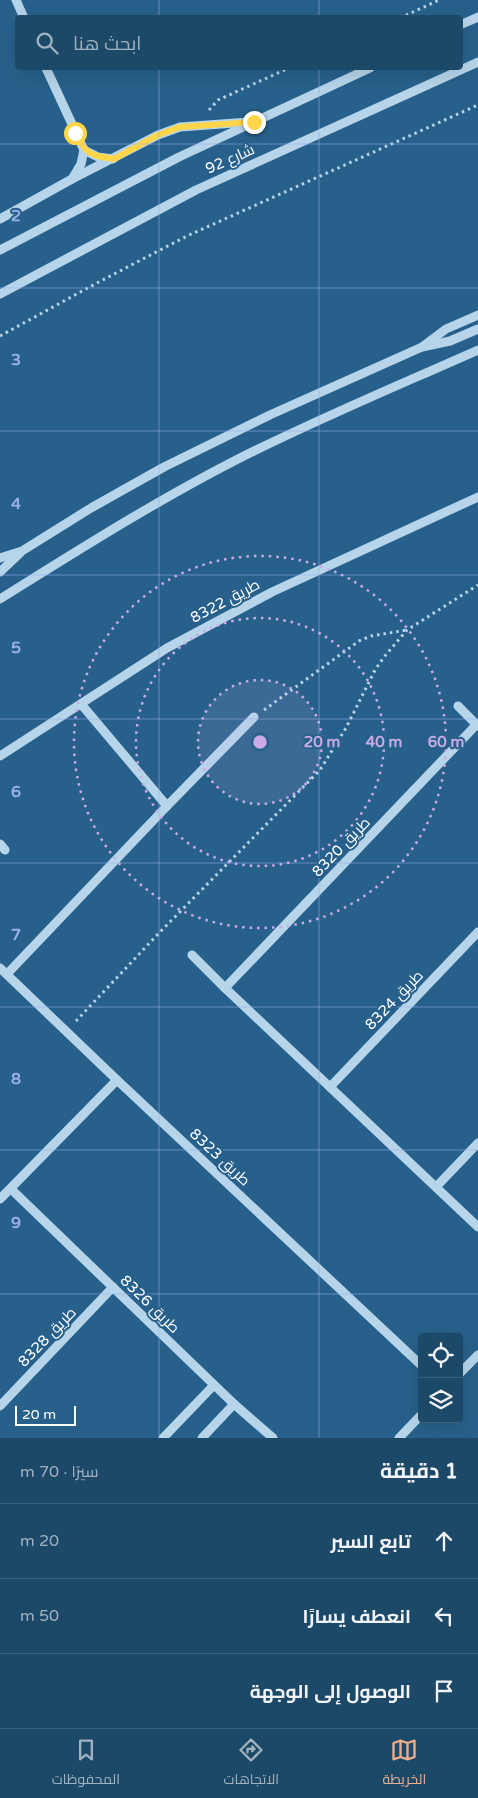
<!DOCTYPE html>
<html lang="ar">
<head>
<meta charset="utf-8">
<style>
	body { margin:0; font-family:"Varela Round",Cairo,sans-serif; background:#2a5371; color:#f1f3f6; direction:rtl }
	.controls { position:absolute; right:15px; bottom:15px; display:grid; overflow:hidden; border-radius:5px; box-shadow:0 5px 20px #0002 }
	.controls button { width:45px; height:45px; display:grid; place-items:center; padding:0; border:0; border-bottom:1px solid #3b617c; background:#1d4968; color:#f1f3f6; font:25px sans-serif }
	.scale { position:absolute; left:15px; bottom:12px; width:61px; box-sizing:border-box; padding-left:5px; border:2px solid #fff; border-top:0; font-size:14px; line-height:18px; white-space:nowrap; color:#fff; -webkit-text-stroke:4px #27618b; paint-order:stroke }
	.stop { position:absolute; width:15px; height:15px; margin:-11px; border:4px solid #ffd54a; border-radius:50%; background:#fff }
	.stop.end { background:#ffd54a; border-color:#fff; box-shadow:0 1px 5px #0008 }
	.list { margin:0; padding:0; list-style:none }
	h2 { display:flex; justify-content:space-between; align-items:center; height:65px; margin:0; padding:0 20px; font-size:21px }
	h2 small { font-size:16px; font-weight:400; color:#a0b2c0 }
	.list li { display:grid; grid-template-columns:32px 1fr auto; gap:15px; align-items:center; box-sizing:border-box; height:75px; padding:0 20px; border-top:1px solid #3b617c }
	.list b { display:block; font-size:19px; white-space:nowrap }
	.list em { font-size:16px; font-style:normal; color:#a0b2c0 }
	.icon { flex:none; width:28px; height:28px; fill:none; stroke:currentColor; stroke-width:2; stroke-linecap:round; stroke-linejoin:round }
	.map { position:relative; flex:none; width:478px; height:1438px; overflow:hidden; direction:ltr }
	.search { position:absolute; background:#1d4968; box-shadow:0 5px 20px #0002; left:15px; right:15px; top:15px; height:55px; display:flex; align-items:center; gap:12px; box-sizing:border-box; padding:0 18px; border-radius:5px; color:#a0b2c0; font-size:19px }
	.sheet { height:290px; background:#1d4968 }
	nav { display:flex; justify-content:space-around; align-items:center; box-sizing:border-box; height:70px; border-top:1px solid #3b617c; background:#1d4968; font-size:14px; color:#a0b2c0 }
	nav a { display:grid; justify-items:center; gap:2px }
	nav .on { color:#eead8d }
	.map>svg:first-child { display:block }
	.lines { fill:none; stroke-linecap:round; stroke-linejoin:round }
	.path { stroke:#b6d5ea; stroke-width:3; stroke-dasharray:2.5 4; stroke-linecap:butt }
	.minor { stroke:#b6d5ea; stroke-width:9 }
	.route { stroke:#ffd54a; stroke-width:6 }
	.grid { fill:none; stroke:#99afed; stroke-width:1; stroke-opacity:0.55 }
	.ring { fill:none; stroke:#caabe5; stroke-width:2.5; stroke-dasharray:2.5 5 }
	.labels { text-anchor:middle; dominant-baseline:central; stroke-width:4; stroke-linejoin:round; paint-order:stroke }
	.street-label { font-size:15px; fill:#fff; stroke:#27618b }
	.grid-label { font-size:16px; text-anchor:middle; font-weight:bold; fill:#99afed; stroke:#27618b; stroke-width:4; stroke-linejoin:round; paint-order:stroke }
	.centre { fill:#caabe5; stroke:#27618b; stroke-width:2.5 }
	.ring-label { font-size:15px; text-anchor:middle; font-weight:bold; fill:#caabe5; stroke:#27618b; stroke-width:4; stroke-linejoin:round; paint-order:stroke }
</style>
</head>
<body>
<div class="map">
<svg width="478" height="1438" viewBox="0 0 478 1438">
	<rect width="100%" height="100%" fill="#27618b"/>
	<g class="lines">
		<g class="path">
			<polyline points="400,18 439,0"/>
			<polyline points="209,110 218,100 289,68"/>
			<polyline points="0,336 95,284 187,236 478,105"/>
			<polyline points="264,710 359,641 371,636 407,630"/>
			<polyline points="76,1021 159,933 320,770 346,728 375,670 384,657 407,630 478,585"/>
		</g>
		<g class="minor">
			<polyline points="16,0 24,18"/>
			<polyline points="460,25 478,17"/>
			<polyline points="46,68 84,150 98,157 113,159"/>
			<polyline points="72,179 81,164 84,150"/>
			<polyline points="0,219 72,179 158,135 180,127 249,122"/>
			<polyline points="0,250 179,157 370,68"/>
			<polyline points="0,294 196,190 478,62"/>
			<polyline points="422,347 446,329 478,315"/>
			<polyline points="0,558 22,551 91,508 164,467 272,414 422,347 450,341 478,329"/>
			<polyline points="0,572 20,553"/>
			<path d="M0,599C77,551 154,502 236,460C315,420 397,386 478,350"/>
			<polyline points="81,704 167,806"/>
			<polyline points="458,706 478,726"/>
			<polyline points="0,756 167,648 272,592 478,497"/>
			<polyline points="0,844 5,850"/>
			<polyline points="192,955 225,988 478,1227"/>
			<polyline points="0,968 117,1080 422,1366"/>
			<polyline points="7,974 167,806 254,717"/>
			<polyline points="225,988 477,724"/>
			<polyline points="330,1087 478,932"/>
			<polyline points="436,1187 478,1143"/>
			<polyline points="11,1189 234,1404 273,1438"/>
			<polyline points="0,1199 117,1080"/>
			<polyline points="459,1374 478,1355"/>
			<polyline points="0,1406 113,1287"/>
			<polyline points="163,1438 214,1385"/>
			<polyline points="202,1438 234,1404"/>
			<polyline points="399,1438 422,1414"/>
		</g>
	</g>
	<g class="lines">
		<path class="route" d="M75,133C87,155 89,155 114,159L158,135L180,127L254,122"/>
	</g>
	<path class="grid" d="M159,0V18M319,0V18M159,68V1438M319,68V1438M0,144H478M0,288H478M0,431H478M0,575H478M0,719H478M0,863H478M0,1007H478M0,1150H478M0,1294H478"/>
	<circle cx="260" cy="742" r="62" fill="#caabe5" fill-opacity=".12"/>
	<g class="ring">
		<circle cx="260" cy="742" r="62"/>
		<circle cx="260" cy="742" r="124"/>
		<circle cx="260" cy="742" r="186"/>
	</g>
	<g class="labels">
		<g class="street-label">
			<text transform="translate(230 159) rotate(-24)">شارع 92</text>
			<text transform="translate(225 601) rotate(-28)">طريق 8322</text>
			<text transform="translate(341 847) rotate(-46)">طريق 8320</text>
			<text transform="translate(394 1000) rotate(-46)">طريق 8324</text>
			<text transform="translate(220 1157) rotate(43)">طريق 8323</text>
			<text transform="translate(150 1304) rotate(44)">طريق 8326</text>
			<text transform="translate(47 1337) rotate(-46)">طريق 8328</text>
		</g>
	</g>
	<g class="grid-label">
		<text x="16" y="221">2</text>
		<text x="16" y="365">3</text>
		<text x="16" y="509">4</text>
		<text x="16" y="653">5</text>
		<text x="16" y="797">6</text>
		<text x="16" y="940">7</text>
		<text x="16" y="1084">8</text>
		<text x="16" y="1228">9</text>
	</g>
	<circle cx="260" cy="742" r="8" class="centre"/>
	<g class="ring-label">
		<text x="322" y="747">20 m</text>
		<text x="384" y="747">40 m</text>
		<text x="446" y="747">60 m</text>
	</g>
</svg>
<div class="controls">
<button><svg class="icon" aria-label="locate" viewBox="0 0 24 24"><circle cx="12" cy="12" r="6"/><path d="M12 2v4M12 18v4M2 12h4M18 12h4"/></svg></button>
<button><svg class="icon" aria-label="layers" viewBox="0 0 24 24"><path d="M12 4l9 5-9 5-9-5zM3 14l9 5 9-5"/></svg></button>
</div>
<div class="scale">20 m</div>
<div class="stop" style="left:75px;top:133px"></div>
<div class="stop end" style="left:254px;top:122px"></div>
<div class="search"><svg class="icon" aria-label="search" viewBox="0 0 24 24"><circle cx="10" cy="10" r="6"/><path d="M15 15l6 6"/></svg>ابحث هنا</div>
</div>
<section class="sheet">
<h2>1 دقيقة<small>سيرًا · 70 m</small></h2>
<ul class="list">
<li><svg class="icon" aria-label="ahead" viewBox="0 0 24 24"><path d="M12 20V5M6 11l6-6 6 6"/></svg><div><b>تابع السير</b></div><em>20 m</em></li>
<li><svg class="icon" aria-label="left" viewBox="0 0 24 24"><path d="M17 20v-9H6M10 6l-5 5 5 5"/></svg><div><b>انعطف يسارًا</b></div><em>50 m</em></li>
<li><svg class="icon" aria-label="arrive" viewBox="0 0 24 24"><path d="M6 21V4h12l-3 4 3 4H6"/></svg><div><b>الوصول إلى الوجهة</b></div></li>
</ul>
</section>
<nav>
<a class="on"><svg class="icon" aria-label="map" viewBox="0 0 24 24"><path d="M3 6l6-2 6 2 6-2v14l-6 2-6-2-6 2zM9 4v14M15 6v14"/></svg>الخريطة</a>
<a><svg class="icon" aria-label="directions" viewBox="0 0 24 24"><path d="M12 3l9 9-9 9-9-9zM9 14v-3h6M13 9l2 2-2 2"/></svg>الاتجاهات</a>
<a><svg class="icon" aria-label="saved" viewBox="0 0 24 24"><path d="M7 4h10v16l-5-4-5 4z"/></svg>المحفوظات</a>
</nav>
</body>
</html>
